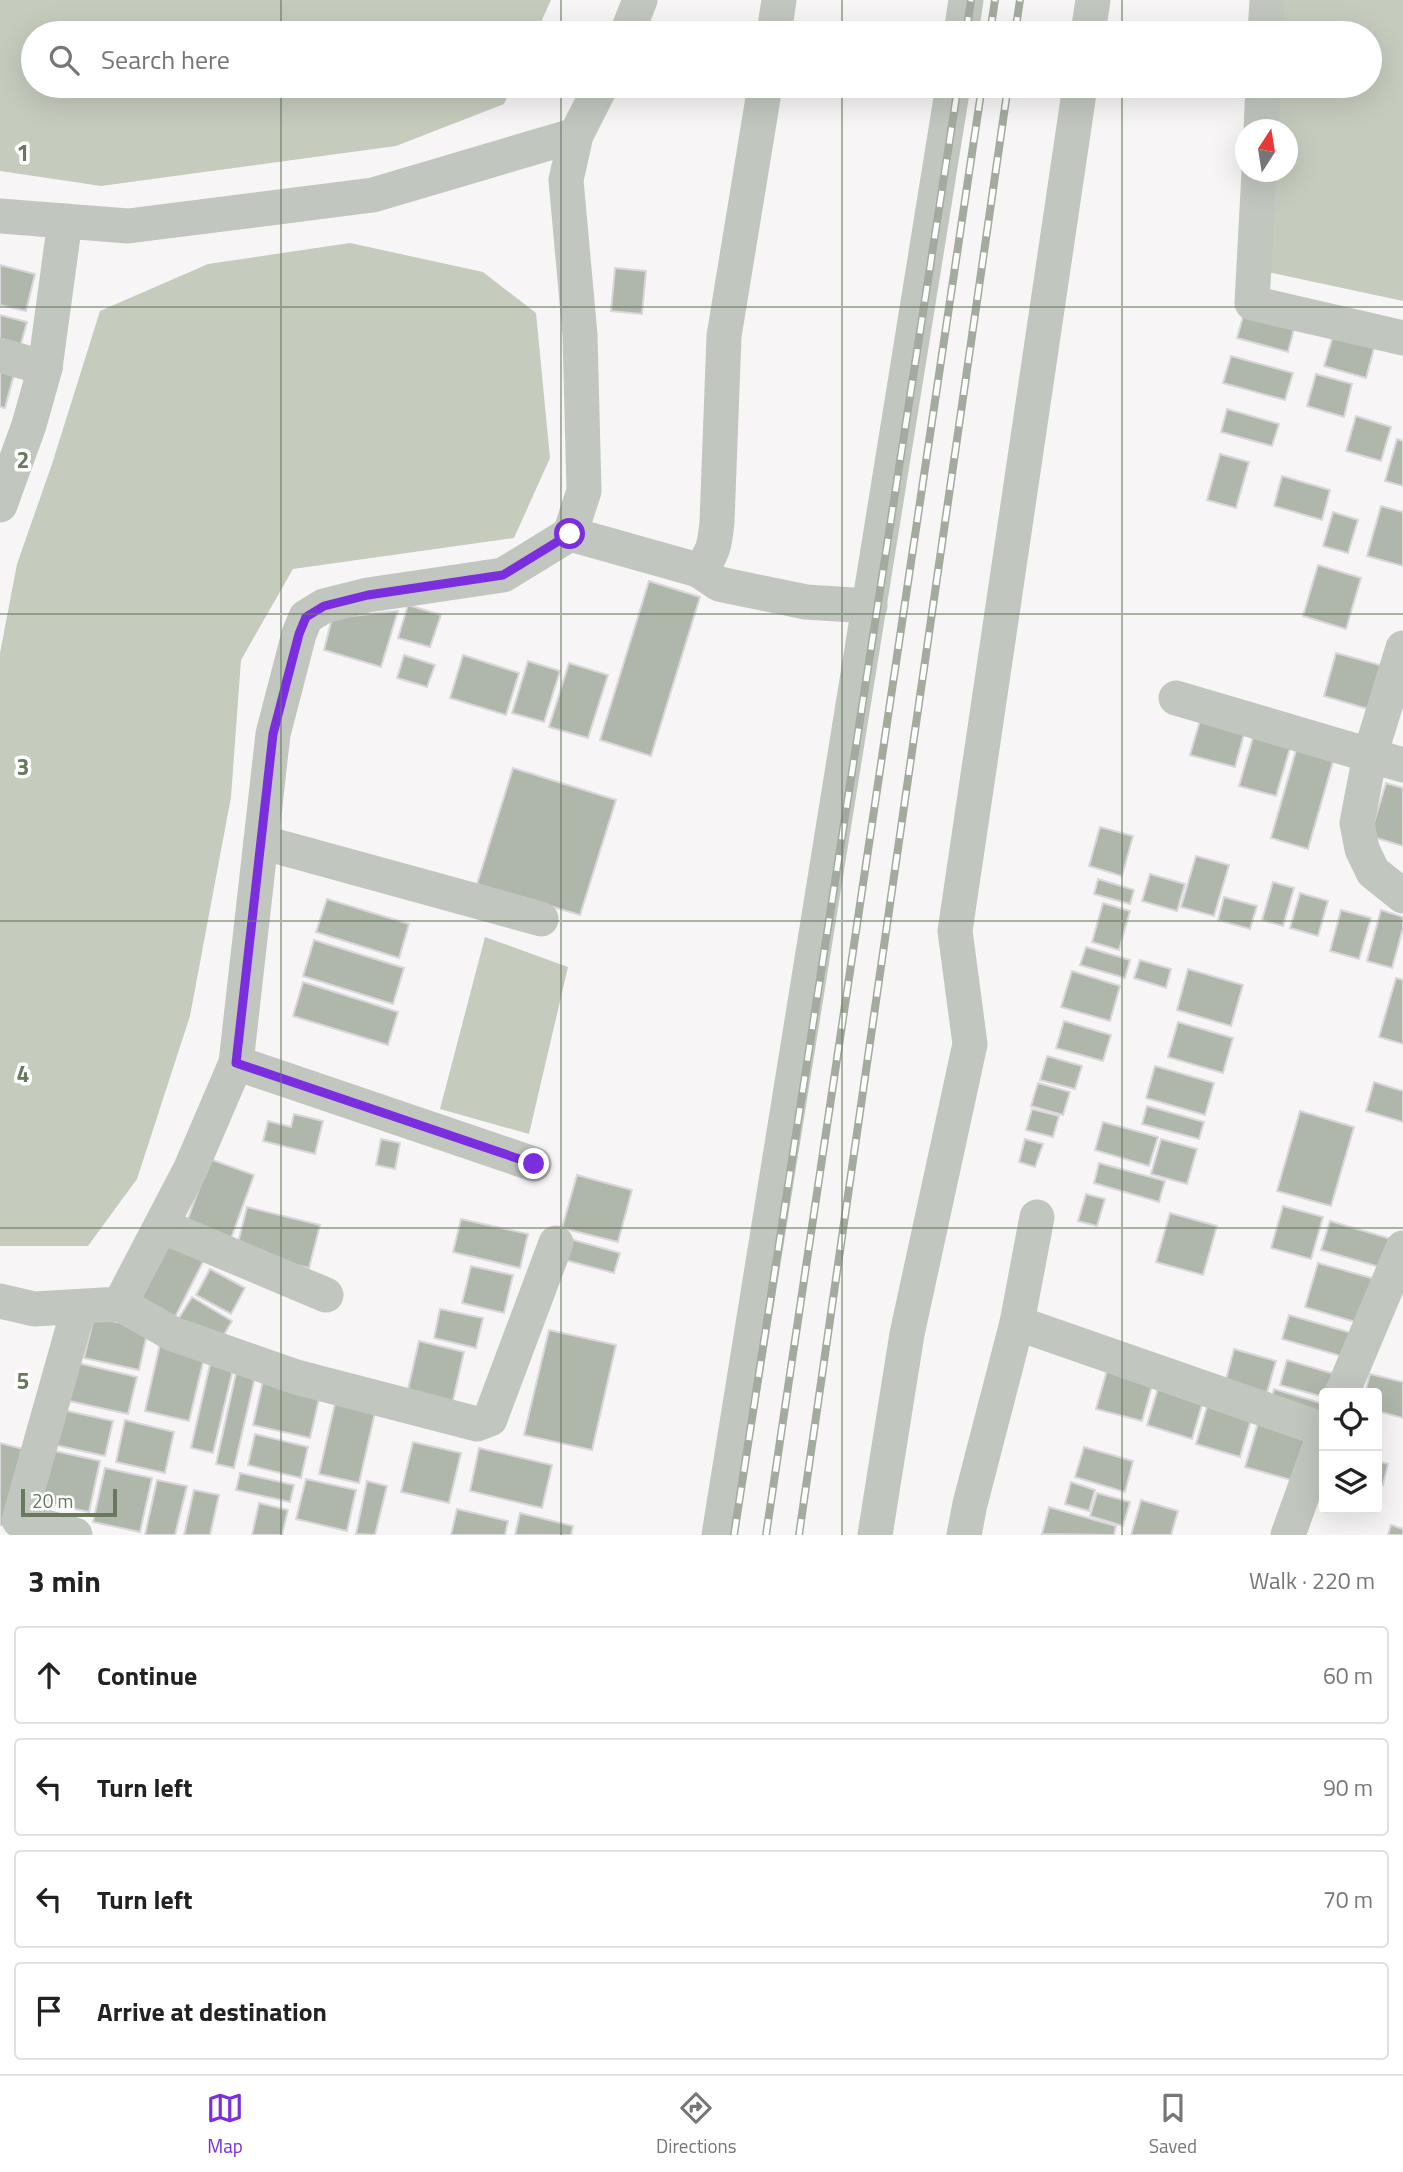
<!DOCTYPE html>
<html lang="en">
<head>
<meta charset="utf-8">
<style>
	body { margin:0; font-family:"Titillium Web",sans-serif; background:#f6f6f6; color:#222 }
	.controls { position:absolute; right:21px; bottom:21px; display:grid; overflow:hidden; border-radius:7px; box-shadow:0 7px 28px #0002 }
	.controls button { width:63px; height:63px; display:grid; place-items:center; padding:0; border:0; border-bottom:2px solid #e0e0e0; background:#fff; color:#222; font:35px sans-serif }
	.compass { position:absolute; left:1235px; top:119px; width:63px; height:63px; border-radius:50%; background:#fff; box-shadow:0 7px 28px #0002; rotate:12deg }
	.scale { position:absolute; left:21px; bottom:18px; width:96px; box-sizing:border-box; padding-left:7px; border:4px solid #68795e; border-top:0; font-size:19px; line-height:24px; white-space:nowrap; color:#68795e; -webkit-text-stroke:5px #fff; paint-order:stroke }
	.stop { position:absolute; width:21px; height:21px; margin:-16px; border:5px solid #7b2ede; border-radius:50%; background:#fff }
	.stop.end { background:#7b2ede; border-color:#fff; box-shadow:0 2px 7px #0008 }
	.list { margin:0; padding:0; list-style:none }
	h2 { display:flex; justify-content:space-between; align-items:center; height:91px; margin:0; padding:0 28px; font-size:30px }
	h2 small { font-size:23px; font-weight:400; color:#767676 }
	.list li { display:grid; grid-template-columns:46px 1fr auto; gap:21px; align-items:center; box-sizing:border-box; height:98px; margin:0 14px 14px; padding:0 14px; border:2px solid #e0e0e0; border-radius:7px }
	.list b { display:block; font-size:26px; white-space:nowrap }
	.list em { font-size:23px; font-style:normal; color:#767676 }
	.icon { flex:none; width:38px; height:38px; fill:none; stroke:currentColor; stroke-width:2; stroke-linecap:round; stroke-linejoin:round }
	.map { position:relative; flex:none; width:1403px; height:1535px; overflow:hidden }
	.search { position:absolute; background:#fff; box-shadow:0 7px 28px #0002; left:21px; right:21px; top:21px; height:77px; display:flex; align-items:center; gap:18px; box-sizing:border-box; padding:0 24px; border-radius:38px; color:#767676; font-size:26px }
	.sheet { height:539px; background:#fff }
	nav { display:flex; justify-content:space-around; align-items:center; box-sizing:border-box; height:98px; border-top:2px solid #e0e0e0; background:#fff; font-size:19px; color:#767676 }
	nav a { display:grid; justify-items:center; gap:4px }
	nav .on { color:#7b2ede }
	.map>svg:first-child { display:block }
	.water { fill:#c5cbbd }
	.building { fill:#afb7aa; stroke:#d9d7d9; stroke-width:2 }
	.lines { fill:none; stroke-linecap:round; stroke-linejoin:round }
	.minor { stroke:#c1c7be; stroke-width:35 }
	.rail-casing { stroke:#a3ab9e; stroke-width:8 }
	.rail { stroke:#fff; stroke-width:5; stroke-dasharray:16; stroke-linecap:butt }
	.route { stroke:#7b2ede; stroke-width:9 }
	.grid { fill:none; stroke:#68795e; stroke-width:2; stroke-opacity:0.55 }
	.grid-label { font-size:23px; text-anchor:middle; font-weight:bold; fill:#68795e; stroke:#fff; stroke-width:7; stroke-linejoin:round; paint-order:stroke }
</style>
</head>
<body>
<div class="map">
<svg width="1403" height="1535" viewBox="0 0 1403 1535">
	<rect width="100%" height="100%" fill="#f8f5f7"/>
	<g class="water">
		<polygon points="0,0 551,0 536,33 33,33 33,86 512,86 504,104 396,146 101,186 0,171"/>
		<polygon points="1282,0 1403,0 1403,301 1263,271 1270,172 1288,172 1288,130 1273,129 1276,86 1370,86 1370,33 1279,33"/>
		<polygon points="350,243 483,272 536,313 550,458 514,538 293,569 241,660 231,797 190,1016 137,1179 88,1246 0,1246 0,653 17,564 52,464 100,311 208,264"/>
		<polygon points="485,937 568,967 529,1134 440,1109"/>
	</g>
	<g class="building">
		<polygon points="0,265 35,274 26,311 0,305"/>
		<polygon points="615,268 646,271 642,314 611,311"/>
		<polygon points="1246,306 1296,321 1288,352 1237,338"/>
		<polygon points="0,315 27,322 19,351 0,347"/>
		<polygon points="1335,329 1376,341 1366,378 1324,366"/>
		<polygon points="1231,356 1293,373 1285,400 1223,383"/>
		<polygon points="0,370 14,374 5,408 0,407"/>
		<polygon points="1316,374 1352,384 1344,417 1307,406"/>
		<polygon points="1227,409 1279,424 1272,446 1221,432"/>
		<polygon points="1356,416 1391,427 1381,461 1346,451"/>
		<polygon points="1397,439 1403,441 1403,486 1385,481"/>
		<polygon points="1220,454 1249,462 1236,508 1207,500"/>
		<polygon points="1282,476 1330,490 1322,520 1274,506"/>
		<polygon points="1381,506 1403,512 1403,566 1367,556"/>
		<polygon points="1333,512 1358,520 1348,553 1323,546"/>
		<polygon points="1318,565 1361,578 1346,629 1303,616"/>
		<polygon points="649,581 700,597 651,756 600,740"/>
		<polygon points="408,605 441,615 430,647 398,638"/>
		<polygon points="398,611 381,667 324,650 332,618"/>
		<polygon points="1336,653 1387,667 1375,711 1324,696"/>
		<polygon points="404,655 435,665 427,687 397,678"/>
		<polygon points="463,655 519,673 506,715 450,698"/>
		<polygon points="528,661 560,671 544,722 512,713"/>
		<polygon points="569,663 608,675 588,738 549,727"/>
		<polygon points="1203,710 1247,723 1235,767 1190,755"/>
		<polygon points="1256,727 1293,738 1276,796 1239,786"/>
		<polygon points="1297,747 1334,758 1308,849 1271,838"/>
		<polygon points="513,768 616,800 580,915 477,884"/>
		<polygon points="1386,783 1403,788 1403,846 1370,836"/>
		<polygon points="1100,827 1133,836 1122,876 1089,866"/>
		<polygon points="1196,856 1229,865 1214,916 1181,907"/>
		<polygon points="1150,874 1185,884 1177,911 1142,901"/>
		<polygon points="1098,879 1134,890 1130,904 1094,894"/>
		<polygon points="1273,882 1294,888 1283,926 1262,920"/>
		<polygon points="1300,893 1328,901 1318,936 1290,928"/>
		<polygon points="1224,897 1257,906 1250,929 1218,920"/>
		<polygon points="327,899 409,924 399,958 316,932"/>
		<polygon points="1103,903 1130,911 1119,950 1092,942"/>
		<polygon points="1341,910 1371,918 1359,959 1330,951"/>
		<polygon points="1381,910 1403,917 1403,928 1392,968 1367,961"/>
		<polygon points="314,940 404,968 393,1004 303,976"/>
		<polygon points="1086,947 1130,960 1125,978 1080,965"/>
		<polygon points="1140,960 1171,969 1166,988 1134,978"/>
		<polygon points="1188,969 1243,985 1231,1026 1177,1010"/>
		<polygon points="1072,971 1120,986 1110,1021 1061,1007"/>
		<polygon points="1396,978 1403,980 1403,1044 1379,1037"/>
		<polygon points="303,982 398,1012 388,1045 293,1016"/>
		<polygon points="1064,1021 1111,1035 1103,1061 1056,1048"/>
		<polygon points="1178,1022 1233,1038 1223,1073 1168,1057"/>
		<polygon points="1047,1056 1082,1066 1075,1089 1040,1080"/>
		<polygon points="1155,1066 1214,1083 1205,1115 1146,1098"/>
		<polygon points="1374,1082 1403,1091 1403,1122 1366,1111"/>
		<polygon points="1038,1083 1070,1092 1063,1115 1031,1106"/>
		<polygon points="1147,1106 1204,1122 1199,1139 1142,1124"/>
		<polygon points="1032,1109 1059,1116 1053,1137 1026,1130"/>
		<polygon points="1300,1111 1354,1127 1331,1206 1277,1191"/>
		<polygon points="294,1114 323,1121 315,1154 263,1141 268,1121 291,1127"/>
		<polygon points="1103,1122 1158,1137 1149,1166 1095,1150"/>
		<polygon points="381,1139 400,1143 395,1169 376,1165"/>
		<polygon points="1025,1139 1043,1144 1035,1167 1019,1162"/>
		<polygon points="1161,1139 1197,1149 1187,1184 1151,1174"/>
		<polygon points="210,1159 254,1175 229,1244 185,1227"/>
		<polygon points="1099,1163 1165,1181 1159,1202 1094,1183"/>
		<polygon points="577,1175 632,1190 618,1242 562,1228"/>
		<polygon points="1086,1194 1105,1199 1097,1226 1078,1221"/>
		<polygon points="1283,1206 1323,1217 1311,1259 1271,1248"/>
		<polygon points="247,1207 320,1225 309,1268 236,1251"/>
		<polygon points="1170,1213 1217,1226 1203,1275 1156,1262"/>
		<polygon points="461,1219 528,1234 520,1268 453,1252"/>
		<polygon points="1330,1221 1391,1239 1383,1268 1321,1250"/>
		<polygon points="570,1239 620,1253 614,1273 565,1260"/>
		<polygon points="169,1240 205,1258 172,1323 136,1305"/>
		<polygon points="1318,1263 1375,1279 1362,1324 1305,1307"/>
		<polygon points="471,1266 513,1275 504,1313 462,1303"/>
		<polygon points="210,1269 245,1288 231,1314 196,1295"/>
		<polygon points="192,1297 232,1321 218,1345 177,1321"/>
		<polygon points="440,1309 483,1318 476,1348 434,1338"/>
		<polygon points="1289,1315 1355,1334 1348,1358 1282,1339"/>
		<polygon points="94,1317 148,1329 139,1370 84,1358"/>
		<polygon points="549,1330 616,1345 592,1450 524,1435"/>
		<polygon points="419,1341 464,1352 451,1409 406,1398"/>
		<polygon points="160,1344 205,1354 189,1421 145,1411"/>
		<polygon points="1234,1349 1276,1361 1264,1403 1223,1391"/>
		<polygon points="211,1360 234,1365 213,1453 191,1448"/>
		<polygon points="1287,1360 1338,1375 1333,1393 1324,1393 1324,1397 1280,1385"/>
		<polygon points="78,1363 137,1377 128,1414 69,1401"/>
		<polygon points="1108,1367 1154,1379 1142,1421 1096,1409"/>
		<polygon points="237,1369 256,1373 234,1468 216,1464"/>
		<polygon points="1370,1374 1403,1382 1403,1418 1377,1411 1377,1393 1365,1393"/>
		<polygon points="264,1376 321,1390 310,1438 253,1425"/>
		<polygon points="1159,1385 1204,1398 1192,1439 1147,1425"/>
		<polygon points="1274,1389 1324,1404 1324,1413 1270,1405"/>
		<polygon points="336,1399 376,1408 359,1483 319,1474"/>
		<polygon points="1209,1400 1253,1413 1240,1457 1196,1444"/>
		<polygon points="63,1410 113,1421 105,1456 55,1445"/>
		<polygon points="1260,1416 1313,1431 1298,1482 1245,1467"/>
		<polygon points="125,1420 174,1432 165,1473 116,1462"/>
		<polygon points="255,1434 308,1447 301,1478 248,1465"/>
		<polygon points="413,1442 461,1453 449,1503 401,1492"/>
		<polygon points="0,1443 27,1450 8,1527 0,1525"/>
		<polygon points="1084,1447 1133,1461 1125,1492 1075,1477"/>
		<polygon points="479,1448 552,1465 542,1508 470,1491"/>
		<polygon points="46,1449 100,1461 89,1512 34,1500"/>
		<polygon points="1377,1461 1388,1464 1383,1485 1377,1483"/>
		<polygon points="105,1468 152,1478 140,1532 93,1522"/>
		<polygon points="240,1473 294,1485 290,1502 236,1490"/>
		<polygon points="306,1479 356,1490 347,1531 296,1519"/>
		<polygon points="157,1480 187,1486 175,1535 145,1535"/>
		<polygon points="367,1481 387,1486 375,1535 356,1534"/>
		<polygon points="1071,1482 1095,1490 1089,1511 1065,1504"/>
		<polygon points="194,1490 219,1495 210,1535 184,1535"/>
		<polygon points="1097,1493 1130,1502 1123,1526 1090,1516"/>
		<polygon points="1141,1500 1178,1511 1171,1535 1131,1535"/>
		<polygon points="259,1503 288,1510 282,1535 252,1535"/>
		<polygon points="1049,1507 1116,1526 1114,1535 1042,1534"/>
		<polygon points="457,1509 508,1521 505,1535 451,1535"/>
		<polygon points="520,1513 573,1526 571,1535 515,1535"/>
		<polygon points="1391,1525 1403,1529 1403,1535 1388,1535"/>
	</g>
	<g class="lines">
		<g class="minor">
			<polyline points="627,33 640,0"/>
			<polyline points="774,33 779,0"/>
			<polyline points="961,33 966,0"/>
			<polyline points="1088,33 1093,0"/>
			<polyline points="1265,33 1267,0"/>
			<polyline points="1261,130 1263,86"/>
			<polyline points="1259,172 1252,303 1403,338"/>
			<polyline points="0,216 128,226 373,195 576,135"/>
			<polyline points="0,355 45,368"/>
			<polyline points="0,505 29,425 45,368 65,221"/>
			<polyline points="570,534 698,570 719,584 806,602 870,606"/>
			<path d="M698,570C714,555 715,542 717,522L724,336L765,86"/>
			<polyline points="1403,648 1370,755 1357,823 1362,849 1373,872 1403,896"/>
			<polyline points="1176,698 1403,765"/>
			<polyline points="261,842 541,919"/>
			<polyline points="236,1063 534,1164"/>
			<polyline points="1037,1217 1017,1323 1324,1430"/>
			<polyline points="162,1226 326,1295"/>
			<polyline points="0,1301 34,1309 120,1304 191,1168 236,1063 273,734 299,634 306,617 324,606 368,595 503,575 570,534 584,491 580,335 566,180 576,135 601,86"/>
			<polyline points="120,1304 173,1334 296,1377 477,1424 490,1419 556,1243"/>
			<polyline points="1342,1393 1403,1248"/>
			<polyline points="75,1535 19,1520 79,1307"/>
			<polyline points="719,1535 953,86"/>
			<polyline points="875,1535 907,1334 970,1044 955,931 1080,86"/>
			<polyline points="964,1535 970,1504 1017,1323"/>
			<polyline points="1288,1535 1324,1435"/>
		</g>
		<g class="rail-casing">
			<g id="rail">
				<polyline points="966,33 971,0"/>
				<polyline points="990,33 995,0"/>
				<polyline points="1015,33 1020,0"/>
				<polyline points="734,1535 958,86"/>
				<polyline points="766,1535 982,86"/>
				<polyline points="799,1535 1008,86"/>
			</g>
		</g>
		<use href="#rail" class="rail"/>
	</g>
	<g class="lines">
		<polyline class="route" points="534,1164 236,1063 273,734 299,634 306,617 324,606 368,595 503,575 570,534"/>
	</g>
	<path class="grid" d="M281,0V33M561,0V33M842,0V33M1122,0V33M281,86V1535M561,86V1535M842,86V1535M1122,86V1535M0,307H1403M0,614H1403M0,921H1403M0,1228H1403"/>
	<g class="grid-label">
		<text x="23" y="161">1</text>
		<text x="23" y="468">2</text>
		<text x="23" y="775">3</text>
		<text x="23" y="1082">4</text>
		<text x="23" y="1389">5</text>
	</g>
</svg>
<div class="controls">
<button><svg class="icon" aria-label="locate" viewBox="0 0 24 24"><circle cx="12" cy="12" r="6"/><path d="M12 2v4M12 18v4M2 12h4M18 12h4"/></svg></button>
<button><svg class="icon" aria-label="layers" viewBox="0 0 24 24"><path d="M12 4l9 5-9 5-9-5zM3 14l9 5 9-5"/></svg></button>
</div>
<svg class="compass" viewBox="-18 -18 36 36"><path d="M0-13l5 13h-10z" fill="#e53935"/><path d="M0 13l5-13h-10z" fill="#767676"/></svg>
<div class="scale">20 m</div>
<div class="stop" style="left:570px;top:534px"></div>
<div class="stop end" style="left:534px;top:1164px"></div>
<div class="search"><svg class="icon" aria-label="search" viewBox="0 0 24 24"><circle cx="10" cy="10" r="6"/><path d="M15 15l6 6"/></svg>Search here</div>
</div>
<section class="sheet">
<h2>3 min<small>Walk · 220 m</small></h2>
<ul class="list">
<li><svg class="icon" aria-label="ahead" viewBox="0 0 24 24"><path d="M12 20V5M6 11l6-6 6 6"/></svg><div><b>Continue</b></div><em>60 m</em></li>
<li><svg class="icon" aria-label="left" viewBox="0 0 24 24"><path d="M17 20v-9H6M10 6l-5 5 5 5"/></svg><div><b>Turn left</b></div><em>90 m</em></li>
<li><svg class="icon" aria-label="left" viewBox="0 0 24 24"><path d="M17 20v-9H6M10 6l-5 5 5 5"/></svg><div><b>Turn left</b></div><em>70 m</em></li>
<li><svg class="icon" aria-label="arrive" viewBox="0 0 24 24"><path d="M6 21V4h12l-3 4 3 4H6"/></svg><div><b>Arrive at destination</b></div></li>
</ul>
</section>
<nav>
<a class="on"><svg class="icon" aria-label="map" viewBox="0 0 24 24"><path d="M3 6l6-2 6 2 6-2v14l-6 2-6-2-6 2zM9 4v14M15 6v14"/></svg>Map</a>
<a><svg class="icon" aria-label="directions" viewBox="0 0 24 24"><path d="M12 3l9 9-9 9-9-9zM9 14v-3h6M13 9l2 2-2 2"/></svg>Directions</a>
<a><svg class="icon" aria-label="saved" viewBox="0 0 24 24"><path d="M7 4h10v16l-5-4-5 4z"/></svg>Saved</a>
</nav>
</body>
</html>
